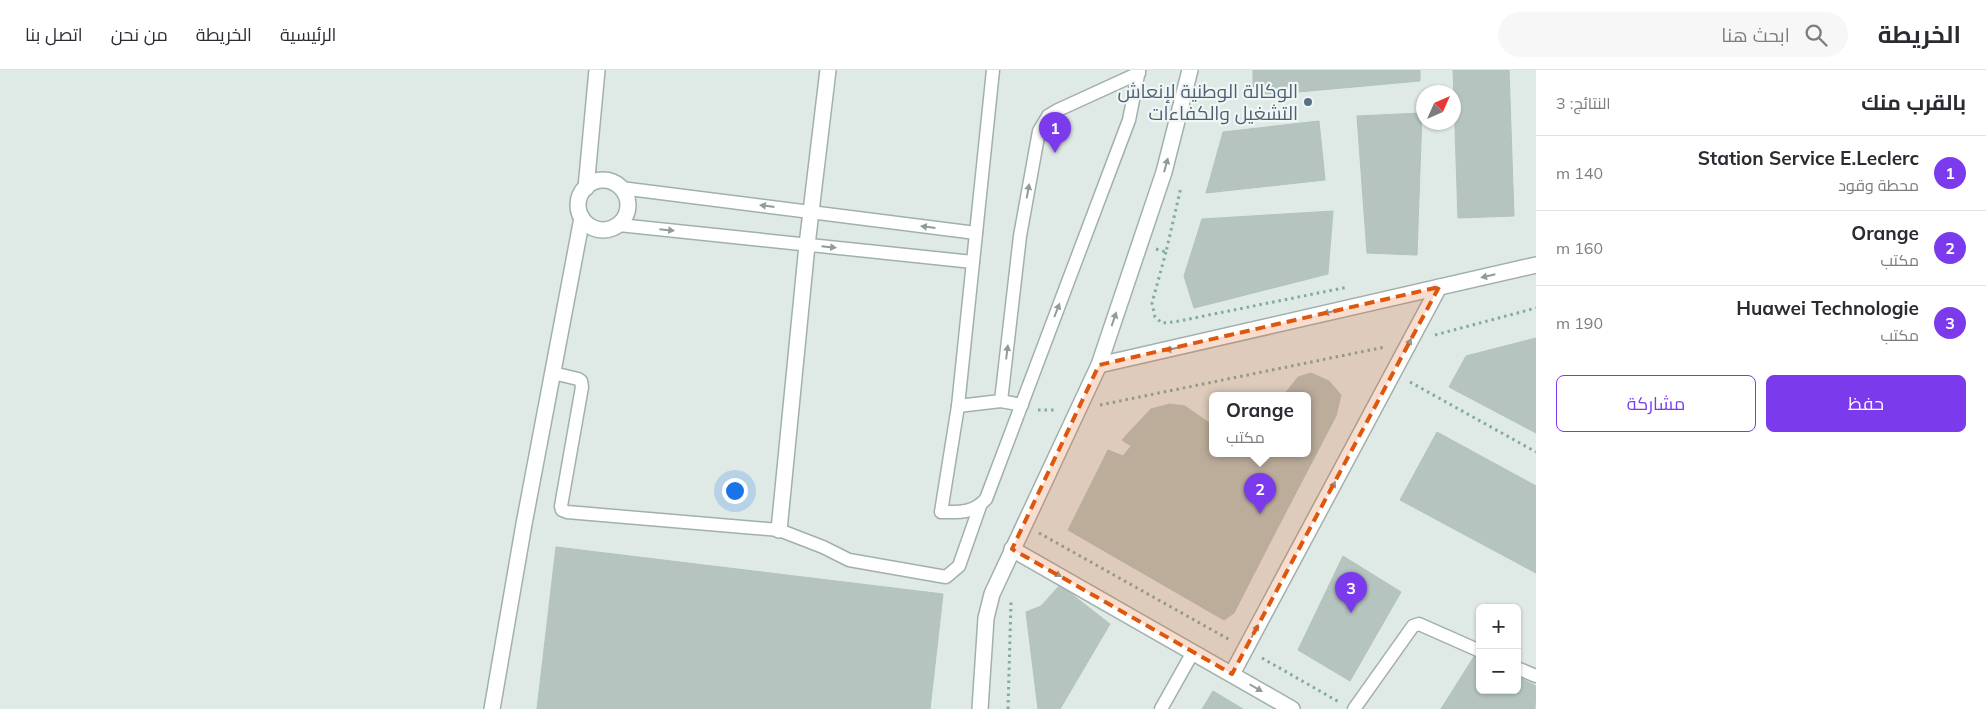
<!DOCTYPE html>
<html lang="ar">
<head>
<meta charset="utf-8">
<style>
	body { margin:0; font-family:Mulish,Cairo,sans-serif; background:#f7f7f7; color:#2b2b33; direction:rtl }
	.controls { position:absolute; right:15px; bottom:15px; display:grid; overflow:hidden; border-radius:8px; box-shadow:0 1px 4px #0004 }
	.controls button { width:45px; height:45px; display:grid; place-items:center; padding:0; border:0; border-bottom:1px solid #e1e1e2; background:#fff; color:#2b2b33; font:25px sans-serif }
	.compass { position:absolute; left:1416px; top:15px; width:45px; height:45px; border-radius:50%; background:#fff; box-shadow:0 1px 4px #0004; rotate:45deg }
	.you { position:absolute; left:734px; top:420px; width:18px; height:18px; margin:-12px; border:4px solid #fff; border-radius:50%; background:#1a73e8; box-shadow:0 0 0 8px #1a73e833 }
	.badge { display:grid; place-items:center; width:32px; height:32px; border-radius:50%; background:#7c3aed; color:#fff; font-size:16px; font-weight:700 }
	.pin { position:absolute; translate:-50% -41px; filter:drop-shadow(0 1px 2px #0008) }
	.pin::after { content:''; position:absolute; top:26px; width:18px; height:15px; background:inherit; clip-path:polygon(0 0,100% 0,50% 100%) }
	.popup { position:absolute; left:1209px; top:322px; width:102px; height:65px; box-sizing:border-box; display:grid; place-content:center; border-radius:8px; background:#fff; filter:drop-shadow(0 1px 4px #0005); font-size:16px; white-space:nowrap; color:#7c7c81 }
	.popup b { font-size:19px; color:#2b2b33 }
	.popup::after { content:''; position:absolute; left:50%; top:100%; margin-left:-10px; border:10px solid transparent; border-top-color:#fff }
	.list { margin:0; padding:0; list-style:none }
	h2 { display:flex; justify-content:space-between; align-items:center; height:65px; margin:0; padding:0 20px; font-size:21px }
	h2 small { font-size:16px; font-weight:400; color:#7c7c81 }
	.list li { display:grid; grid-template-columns:32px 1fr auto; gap:15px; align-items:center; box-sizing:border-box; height:75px; padding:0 20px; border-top:1px solid #e1e1e2 }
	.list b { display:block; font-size:19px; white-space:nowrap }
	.list p { margin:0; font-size:16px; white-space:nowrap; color:#7c7c81 }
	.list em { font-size:16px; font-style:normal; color:#7c7c81 }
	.actions { display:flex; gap:10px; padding:15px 20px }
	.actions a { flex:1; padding:11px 0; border:1px solid #7c3aed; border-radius:8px; text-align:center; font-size:18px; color:#7c3aed }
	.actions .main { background:#7c3aed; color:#fff }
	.icon { flex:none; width:28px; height:28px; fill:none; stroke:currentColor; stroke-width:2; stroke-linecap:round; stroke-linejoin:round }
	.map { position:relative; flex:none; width:1536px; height:639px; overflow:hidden; direction:ltr }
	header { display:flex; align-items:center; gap:30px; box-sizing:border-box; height:70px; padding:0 25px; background:#fff; border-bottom:1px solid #e1e1e2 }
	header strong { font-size:24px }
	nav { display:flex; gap:28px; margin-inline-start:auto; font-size:18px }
	.search { width:350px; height:45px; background:#f7f7f7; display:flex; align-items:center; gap:12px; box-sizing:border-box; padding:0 18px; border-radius:28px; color:#7c7c81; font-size:19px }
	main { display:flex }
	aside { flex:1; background:#fff }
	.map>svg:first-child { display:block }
	.building { fill:#b5c4bf; stroke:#b2c3bd }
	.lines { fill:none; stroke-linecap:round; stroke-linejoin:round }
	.lane-casing { stroke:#a2b0ad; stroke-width:15 }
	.street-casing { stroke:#a2b0ad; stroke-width:18 }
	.path { stroke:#81aba2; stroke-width:3; stroke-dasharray:2.5 4; stroke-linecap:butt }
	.lane { stroke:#fff; stroke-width:12 }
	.street { stroke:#fff; stroke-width:15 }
	.oneway { fill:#909c9a }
	.marked { fill:#de570e; fill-opacity:0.2; stroke:#de570e; stroke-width:4; stroke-dasharray:10 6; stroke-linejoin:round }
	.service-dot { fill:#5c6f8a; stroke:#eff6f3; stroke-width:2 }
	.labels { text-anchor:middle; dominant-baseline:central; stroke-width:4.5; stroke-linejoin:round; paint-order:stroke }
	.service-label { font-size:19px; fill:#4e5e75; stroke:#eff6f3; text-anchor:end }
</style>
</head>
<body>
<header>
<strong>الخريطة</strong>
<div class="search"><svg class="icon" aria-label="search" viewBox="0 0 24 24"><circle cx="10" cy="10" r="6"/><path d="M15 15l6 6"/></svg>ابحث هنا</div>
<nav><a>الرئيسية</a><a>الخريطة</a><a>من نحن</a><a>اتصل بنا</a></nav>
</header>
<main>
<aside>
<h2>بالقرب منك<small>النتائج: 3</small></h2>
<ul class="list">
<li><span class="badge">1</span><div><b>Station Service E.Leclerc</b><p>محطة وقود</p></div><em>140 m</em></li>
<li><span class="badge">2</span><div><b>Orange</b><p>مكتب</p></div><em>160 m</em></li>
<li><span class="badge">3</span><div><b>Huawei Technologie</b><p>مكتب</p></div><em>190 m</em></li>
</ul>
<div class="actions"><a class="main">حفظ</a><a>مشاركة</a></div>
</aside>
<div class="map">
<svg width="1536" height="639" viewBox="0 0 1536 639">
	<rect width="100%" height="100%" fill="#dfe9e6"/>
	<g class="building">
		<polygon points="1253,0 1420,0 1420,11 1253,26"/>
		<polygon points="1453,0 1509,0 1514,146 1458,148"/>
		<polygon points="1422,43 1417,185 1367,183 1357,46"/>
		<polygon points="1319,51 1325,110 1206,123 1223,62"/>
		<polygon points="1333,141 1328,204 1194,238 1184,206 1202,149"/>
		<polygon points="1536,268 1536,363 1449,317 1466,286"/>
		<polygon points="1311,303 1329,311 1341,325 1336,346 1276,461 1236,440 1248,421 1133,358 1151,339 1170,334 1185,336 1212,355 1212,383 1308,383 1308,325 1284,325 1298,307"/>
		<polygon points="1133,358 1248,421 1236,440 1276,461 1234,543 1224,550 1068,460 1108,380 1123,386 1131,376 1122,370"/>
		<polygon points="1437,362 1536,416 1536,503 1400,430"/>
		<polygon points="556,477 943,524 930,639 537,639"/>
		<polygon points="1343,486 1401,522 1350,611 1298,580"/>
		<polygon points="1060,515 1110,554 1060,639 1038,639 1026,542 1041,536"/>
		<polygon points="1475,585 1480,587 1480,620 1517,620 1517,606 1536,616 1535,639 1441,639"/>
		<polygon points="1213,621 1243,639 1202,639"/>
	</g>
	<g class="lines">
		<g class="lane-casing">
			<g id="lane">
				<path d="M993,0L958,336L941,442C959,442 972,444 986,429L1129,50L1139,0"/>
				<polyline points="621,118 976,163"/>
				<polyline points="619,155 973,192"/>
				<polyline points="553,303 578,309 581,311 582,317 561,436 562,440 567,442 779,460 823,477 849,490 946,507 959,496 980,436"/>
				<polyline points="1001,331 1020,166 1039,61 1048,46 1058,40 1139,3"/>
				<polyline points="958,336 1001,331 1022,335"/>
				<polyline points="1517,598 1536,606"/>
				<polyline points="1161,639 1193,582"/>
				<polyline points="1354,639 1413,556 1419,554 1480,581"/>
			</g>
		</g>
		<g class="street-casing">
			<g id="street">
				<circle cx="603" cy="135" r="25"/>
				<polyline points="586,118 597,0"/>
				<polyline points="1099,295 1536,195"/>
				<polyline points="779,460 807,175 828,0"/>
				<polyline points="1012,479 1292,639"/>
				<polyline points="1232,604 1439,217"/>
				<polyline points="492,639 524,454 582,148"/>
				<polyline points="980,639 986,548 992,524 1099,295 1164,102 1190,0"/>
			</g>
		</g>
		<g class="path">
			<polyline points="1156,179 1166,182 1181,117"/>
			<polyline points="1166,182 1152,233 1155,247 1162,253 1174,252 1348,217"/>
			<polyline points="1435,265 1536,238"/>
			<polyline points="1410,312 1536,382"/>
			<polyline points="1100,335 1385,277"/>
			<polyline points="1038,340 1057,340"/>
			<polyline points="1039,463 1230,570"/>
			<polyline points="1262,588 1339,632"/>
			<polyline points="1008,639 1011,532"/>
		</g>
		<use href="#lane" class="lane"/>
		<use href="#street" class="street"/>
	</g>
	<defs><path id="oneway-solid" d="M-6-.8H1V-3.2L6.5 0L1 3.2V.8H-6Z" transform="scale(1.25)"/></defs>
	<g class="oneway">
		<use href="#oneway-solid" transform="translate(1166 95) rotate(-75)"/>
		<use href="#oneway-solid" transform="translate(1028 121) rotate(-80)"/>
		<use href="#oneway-solid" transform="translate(767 136) rotate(-173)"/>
		<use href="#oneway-solid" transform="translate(928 157) rotate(-173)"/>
		<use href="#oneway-solid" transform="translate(667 160) rotate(6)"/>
		<use href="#oneway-solid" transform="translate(829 177) rotate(6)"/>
		<use href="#oneway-solid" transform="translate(1488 206) rotate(167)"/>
		<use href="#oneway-solid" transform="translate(1057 240) rotate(-69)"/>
		<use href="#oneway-solid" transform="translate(1330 242) rotate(167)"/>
		<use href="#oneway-solid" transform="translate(1114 249) rotate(-71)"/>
		<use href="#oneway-solid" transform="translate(1408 275) rotate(-62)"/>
		<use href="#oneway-solid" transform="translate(1172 279) rotate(167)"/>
		<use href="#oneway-solid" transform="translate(1007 282) rotate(-83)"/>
		<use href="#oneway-solid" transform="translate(1332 418) rotate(-62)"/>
		<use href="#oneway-solid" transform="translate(1055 503) rotate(30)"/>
		<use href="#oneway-solid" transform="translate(1255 561) rotate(-62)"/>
		<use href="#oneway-solid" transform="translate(1256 618) rotate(30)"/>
	</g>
	<path class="marked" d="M1439,217L1232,604L1012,479L1099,295Z"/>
	<circle class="service-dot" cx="1308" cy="32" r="5"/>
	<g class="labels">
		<g class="service-label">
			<text x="1298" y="21">الوكالة الوطنية لإنعاش<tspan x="1298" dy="22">التشغيل والكفاءات</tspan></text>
		</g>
	</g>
</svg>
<div class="controls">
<button>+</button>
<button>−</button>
</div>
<svg class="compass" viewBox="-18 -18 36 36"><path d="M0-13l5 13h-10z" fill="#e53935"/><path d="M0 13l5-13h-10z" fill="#7c7c81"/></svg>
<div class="you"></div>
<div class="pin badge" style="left:1055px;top:83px">1</div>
<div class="pin badge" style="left:1260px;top:444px">2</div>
<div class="popup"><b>Orange</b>مكتب</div>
<div class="pin badge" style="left:1351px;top:543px">3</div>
</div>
</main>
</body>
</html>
